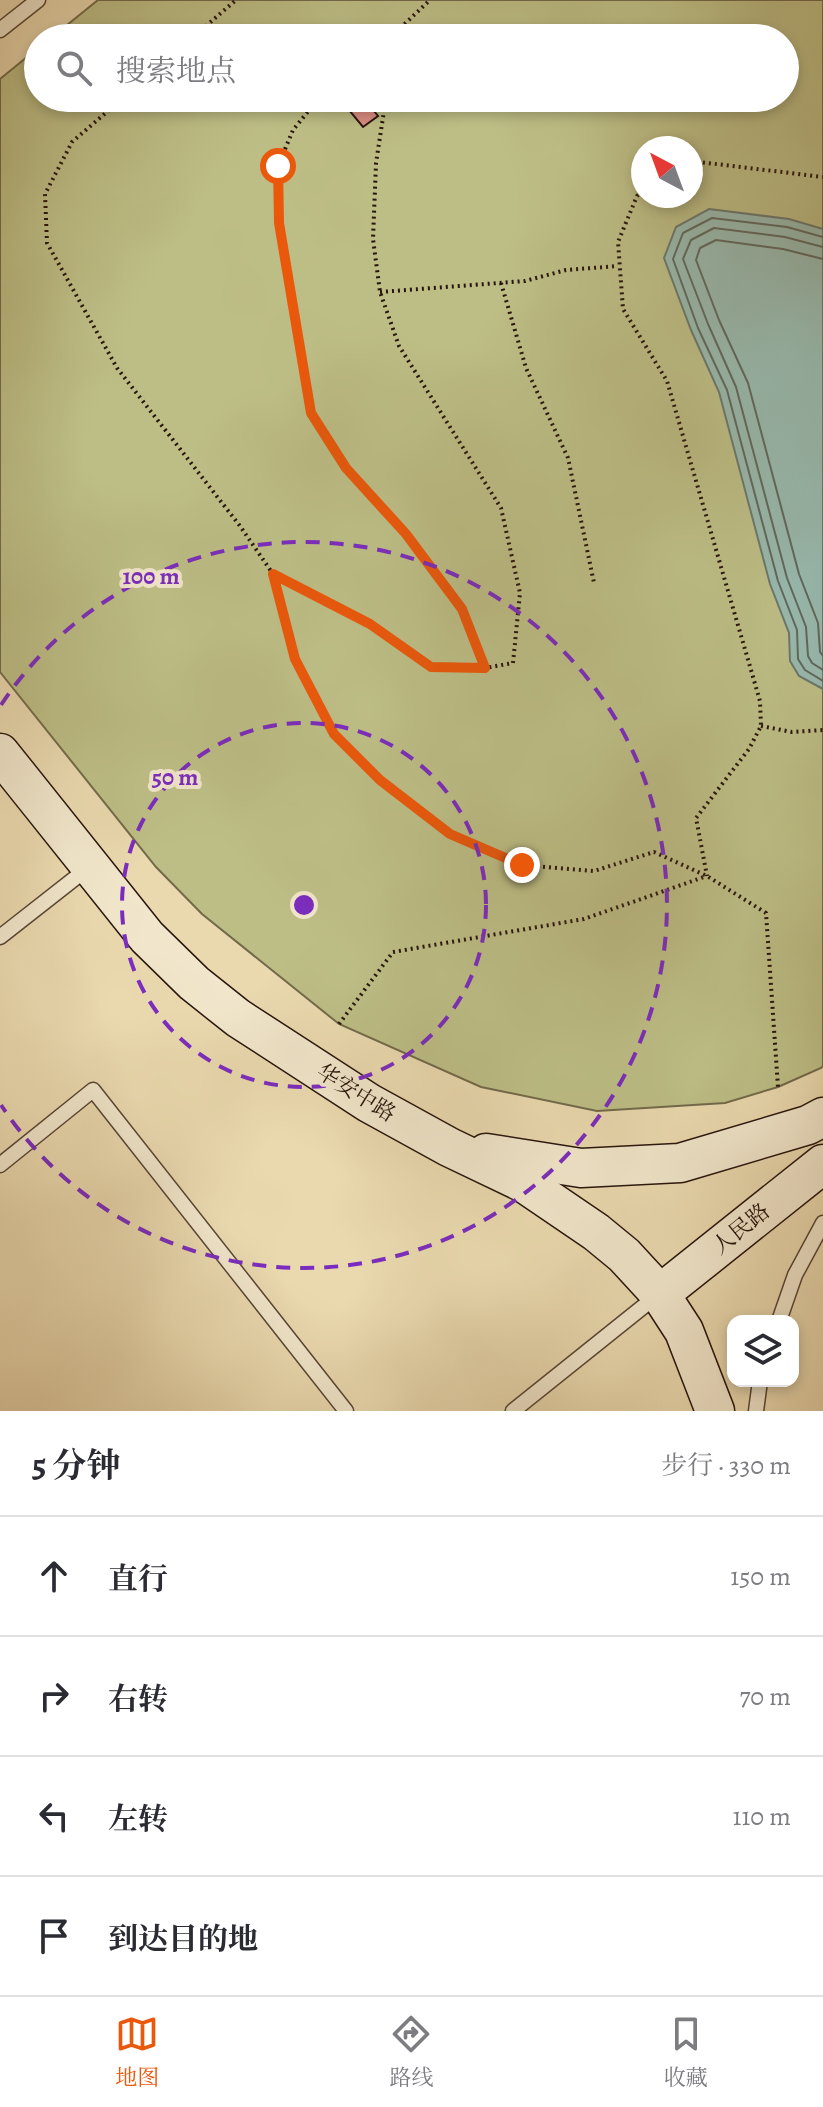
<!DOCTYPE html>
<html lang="zh">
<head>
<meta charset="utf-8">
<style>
	body { margin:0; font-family:Alegreya,"Noto Serif SC",serif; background:#f2f2f3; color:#2b2b33 }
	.controls { position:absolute; right:24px; bottom:24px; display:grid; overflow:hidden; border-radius:16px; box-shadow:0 4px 12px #0003 }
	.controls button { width:72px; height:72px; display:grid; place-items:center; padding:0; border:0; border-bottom:2px solid #e1e1e2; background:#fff; color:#2b2b33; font:40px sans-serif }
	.compass { position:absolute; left:631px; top:136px; width:72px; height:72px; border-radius:50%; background:#fff; box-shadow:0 4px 12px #0003; rotate:319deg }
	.stop { position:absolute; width:24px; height:24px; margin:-18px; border:6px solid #ea580c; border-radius:50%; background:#fff }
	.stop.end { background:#ea580c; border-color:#fff; box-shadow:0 2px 8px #0008 }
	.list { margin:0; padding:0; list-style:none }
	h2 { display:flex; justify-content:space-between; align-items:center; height:104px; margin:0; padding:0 32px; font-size:34px }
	h2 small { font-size:26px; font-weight:400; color:#7c7c81 }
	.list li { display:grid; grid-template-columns:52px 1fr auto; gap:24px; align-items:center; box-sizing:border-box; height:120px; padding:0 32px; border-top:2px solid #e1e1e2 }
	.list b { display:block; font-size:30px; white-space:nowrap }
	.list em { font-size:26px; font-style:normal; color:#7c7c81 }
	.icon { flex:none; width:44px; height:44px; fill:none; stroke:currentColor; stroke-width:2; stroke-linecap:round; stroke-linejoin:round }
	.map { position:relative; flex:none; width:823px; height:1411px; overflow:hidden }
	.search { position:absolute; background:#fff; box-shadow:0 4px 12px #0003; left:24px; right:24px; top:24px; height:88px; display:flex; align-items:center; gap:20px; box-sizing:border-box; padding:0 28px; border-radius:44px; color:#7c7c81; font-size:30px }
	.sheet { height:584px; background:#fff }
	nav { display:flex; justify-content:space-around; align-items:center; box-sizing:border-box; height:112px; border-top:2px solid #e1e1e2; background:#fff; font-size:22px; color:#7c7c81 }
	nav a { display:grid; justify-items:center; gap:4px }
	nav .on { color:#ea580c }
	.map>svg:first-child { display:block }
	.green { fill:#bdbe86; stroke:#726a4a; stroke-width:2; fill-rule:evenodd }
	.water { fill:#98baaf; stroke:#6b786e; stroke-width:2 }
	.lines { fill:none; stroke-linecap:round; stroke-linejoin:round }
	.shore { stroke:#60685e; stroke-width:2 }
	.building { fill:#dd8d83; stroke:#28150d; stroke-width:2 }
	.lane-casing { stroke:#584636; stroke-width:17 }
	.secondary-casing { stroke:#28150d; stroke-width:41 }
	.path { stroke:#28150d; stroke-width:4; stroke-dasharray:2 4; stroke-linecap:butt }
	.lane { stroke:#f1e6cb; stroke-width:14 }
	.secondary { stroke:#f1e6cb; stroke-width:38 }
	.route { stroke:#ea580c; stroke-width:10 }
	.ring { fill:none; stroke:#7b2cbf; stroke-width:4; stroke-dasharray:14 10 }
	.labels { text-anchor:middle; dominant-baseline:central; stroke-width:8; stroke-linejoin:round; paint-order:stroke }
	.street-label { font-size:22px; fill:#28150d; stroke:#f1e6cb }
	.centre { fill:#7b2cbf; stroke:#f1e6cb; stroke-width:4 }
	.ring-label { font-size:24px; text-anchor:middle; font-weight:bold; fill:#7b2cbf; stroke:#f1e6cb; stroke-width:8; stroke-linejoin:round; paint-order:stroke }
</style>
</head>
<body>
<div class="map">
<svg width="823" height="1411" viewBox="0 0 823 1411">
	<rect width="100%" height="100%" fill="#ead9af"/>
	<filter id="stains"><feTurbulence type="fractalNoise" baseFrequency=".0025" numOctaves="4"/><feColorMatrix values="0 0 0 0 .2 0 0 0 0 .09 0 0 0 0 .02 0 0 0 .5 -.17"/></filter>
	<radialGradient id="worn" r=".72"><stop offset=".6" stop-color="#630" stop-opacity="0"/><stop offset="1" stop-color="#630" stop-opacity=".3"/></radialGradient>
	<path class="green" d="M98,0H823V1066L821,1068L778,1087L725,1103L597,1111L481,1087L339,1024L202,914L156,867L0,672V79L38,48V98H785V38H51ZM643,148H691V196H643Z"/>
	<polygon class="water" points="709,209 789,219 823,229 823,689 799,676 790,661 789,633 770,584 719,392 691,330 664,258 676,227"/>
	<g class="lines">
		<g class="shore">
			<polyline points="823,237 787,227 712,218 683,233 673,259 698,328 727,390 778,581 797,630 798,659 805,670 823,681"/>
			<polyline points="823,247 785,237 714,228 691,240 683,259 708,324 736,387 787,578 806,627 808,656 812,663 823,670"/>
			<polyline points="823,259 783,249 716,240 700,248 696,260 719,320 748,383 799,574 818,623 820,652 823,656"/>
		</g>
	</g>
	<polygon class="building" points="339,98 380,98 370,106 378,116 363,127"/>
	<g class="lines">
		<g class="lane-casing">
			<g id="lane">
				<polyline points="0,30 38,0"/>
				<polyline points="0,937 88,868"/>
				<polyline points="0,1165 93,1090 346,1411"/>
				<polyline points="779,1321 795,1275 823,1223"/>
				<polyline points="513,1411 659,1294"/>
				<polyline points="756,1411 760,1381"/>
			</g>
		</g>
		<g class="secondary-casing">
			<g id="secondary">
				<polyline points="0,753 147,937 194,983 238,1018 369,1103 449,1147 524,1183 596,1232 624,1255 660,1294 684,1331 715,1411"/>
				<polyline points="486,1153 581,1168 680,1163 808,1125 823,1117"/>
				<polyline points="660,1294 823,1164"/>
			</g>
		</g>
		<g class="path">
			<polyline points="192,38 236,0"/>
			<polyline points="395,38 395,33 430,0"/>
			<polyline points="123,98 72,142 45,194 47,243 117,368 240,526 273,574 295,659 334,734 380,780 450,834 522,865 594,871 654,852 707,876 766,913 778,1087"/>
			<polyline points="319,98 293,130 278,166 279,223 311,413 346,468 406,534 462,609 485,668"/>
			<polyline points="691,161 823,177"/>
			<polyline points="643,191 637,196 618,242 623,309 667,381 760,701 761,726 749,749 696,818 707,876"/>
			<polyline points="501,283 526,368 568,458 594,583"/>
			<polyline points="380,292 525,281 566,270 618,266"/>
			<polyline points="275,575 370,624 431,667 485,668 513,663 520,593 501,508 399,346 380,292 373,239 376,163 386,98"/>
			<polyline points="761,726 792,732 823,730"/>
			<polyline points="339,1024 393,952 584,919 704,877"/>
		</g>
		<use href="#lane" class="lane"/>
		<use href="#secondary" class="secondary"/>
	</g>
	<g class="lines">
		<polyline class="route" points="278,166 279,223 311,413 346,468 406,534 462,609 485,668 431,667 370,624 273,574 295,659 334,734 380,780 450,834 522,865"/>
	</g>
	<g class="ring">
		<circle cx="304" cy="905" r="182"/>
		<path d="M1 705A363 363 0 1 1 1 1105"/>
	</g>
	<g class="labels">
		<g class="street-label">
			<text transform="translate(356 1093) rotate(32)">华安中路</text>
			<text transform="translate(741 1229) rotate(-39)">人民路</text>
		</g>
	</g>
	<circle cx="304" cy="905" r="12" class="centre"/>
	<g class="ring-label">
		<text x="151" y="584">100 m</text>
		<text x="175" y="785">50 m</text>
	</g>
	<rect width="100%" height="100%" filter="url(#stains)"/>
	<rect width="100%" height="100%" fill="url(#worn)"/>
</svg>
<div class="controls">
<button><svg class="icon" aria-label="layers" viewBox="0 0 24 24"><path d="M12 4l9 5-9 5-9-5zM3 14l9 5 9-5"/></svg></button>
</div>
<svg class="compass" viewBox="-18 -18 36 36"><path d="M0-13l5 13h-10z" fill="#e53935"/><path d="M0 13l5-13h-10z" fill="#7c7c81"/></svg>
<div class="stop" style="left:278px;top:166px"></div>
<div class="stop end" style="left:522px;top:865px"></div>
<div class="search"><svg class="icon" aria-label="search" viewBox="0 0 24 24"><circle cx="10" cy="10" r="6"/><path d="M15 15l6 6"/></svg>搜索地点</div>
</div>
<section class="sheet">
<h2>5 分钟<small>步行 · 330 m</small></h2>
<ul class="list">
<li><svg class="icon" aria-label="ahead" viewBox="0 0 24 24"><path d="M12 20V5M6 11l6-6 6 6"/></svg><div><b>直行</b></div><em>150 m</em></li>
<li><svg class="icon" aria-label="right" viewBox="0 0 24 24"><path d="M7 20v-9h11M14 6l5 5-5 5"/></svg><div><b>右转</b></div><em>70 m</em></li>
<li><svg class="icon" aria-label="left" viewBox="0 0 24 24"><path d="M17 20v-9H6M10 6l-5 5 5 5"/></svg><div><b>左转</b></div><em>110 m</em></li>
<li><svg class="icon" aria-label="arrive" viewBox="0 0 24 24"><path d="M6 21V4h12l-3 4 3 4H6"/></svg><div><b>到达目的地</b></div></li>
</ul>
</section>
<nav>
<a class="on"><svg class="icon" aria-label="map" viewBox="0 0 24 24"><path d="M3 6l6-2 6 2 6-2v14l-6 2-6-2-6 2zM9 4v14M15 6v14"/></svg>地图</a>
<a><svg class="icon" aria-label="directions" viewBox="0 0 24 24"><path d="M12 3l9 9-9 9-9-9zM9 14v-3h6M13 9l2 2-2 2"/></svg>路线</a>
<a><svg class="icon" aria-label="saved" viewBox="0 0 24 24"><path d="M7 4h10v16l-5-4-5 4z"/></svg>收藏</a>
</nav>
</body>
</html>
